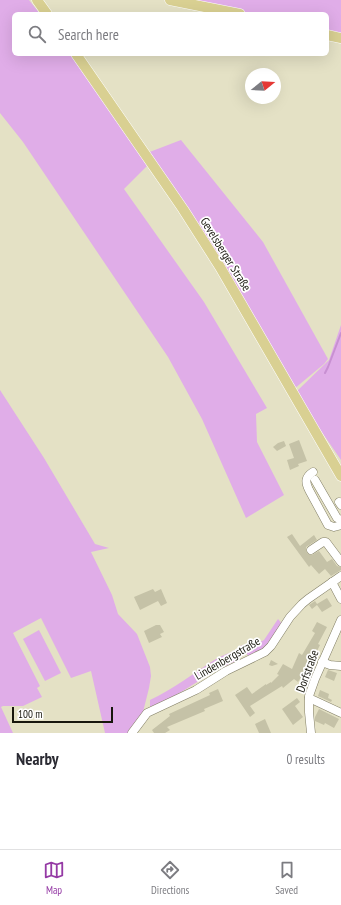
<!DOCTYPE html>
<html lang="en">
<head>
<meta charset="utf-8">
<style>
	body { margin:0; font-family:"PT Sans Narrow",sans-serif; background:#f7f7f7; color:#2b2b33 }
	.compass { position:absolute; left:245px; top:68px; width:36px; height:36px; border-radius:50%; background:#fff; box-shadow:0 4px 16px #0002; rotate:72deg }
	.scale { position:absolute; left:12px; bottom:10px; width:101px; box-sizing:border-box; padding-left:4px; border:2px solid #17160c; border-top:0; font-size:11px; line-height:14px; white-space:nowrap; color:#17160c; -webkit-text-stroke:3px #fff; paint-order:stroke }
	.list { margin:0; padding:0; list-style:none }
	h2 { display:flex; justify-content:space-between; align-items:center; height:52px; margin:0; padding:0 16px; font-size:17px }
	h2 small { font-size:13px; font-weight:400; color:#7c7c81 }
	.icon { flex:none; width:22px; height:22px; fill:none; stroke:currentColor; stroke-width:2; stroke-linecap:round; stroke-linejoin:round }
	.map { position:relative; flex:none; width:341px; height:733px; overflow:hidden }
	.search { position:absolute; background:#fff; box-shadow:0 4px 16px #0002; left:12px; right:12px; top:12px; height:44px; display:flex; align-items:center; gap:10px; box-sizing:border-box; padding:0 14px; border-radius:6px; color:#7c7c81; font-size:15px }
	.sheet { height:116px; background:#fff }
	nav { display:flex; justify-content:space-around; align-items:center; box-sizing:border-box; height:56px; border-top:1px solid #e1e1e2; background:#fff; font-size:11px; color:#7c7c81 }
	nav a { display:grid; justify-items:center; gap:2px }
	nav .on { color:#953aa5 }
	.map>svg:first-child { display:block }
	.green { fill:#e0ade8 }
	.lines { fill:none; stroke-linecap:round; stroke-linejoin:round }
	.stream { stroke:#c890d2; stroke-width:2 }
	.building { fill:#c5c2a7 }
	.minor-casing { stroke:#807d64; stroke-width:9 }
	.major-casing { stroke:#fff; stroke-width:11 }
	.minor { stroke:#fff; stroke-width:8 }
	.major { stroke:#d9d092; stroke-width:10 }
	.labels { text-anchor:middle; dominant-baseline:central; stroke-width:3.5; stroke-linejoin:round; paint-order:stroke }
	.street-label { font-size:12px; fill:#17160c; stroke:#fff }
</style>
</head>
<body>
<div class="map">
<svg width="341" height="733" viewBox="0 0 341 733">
	<rect width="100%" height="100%" fill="#e4e1c5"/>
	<g class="green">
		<polygon points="0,0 29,0 40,14 14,14 14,54 71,54 148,165 124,189 204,302 267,408 256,414 257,442 284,495 246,518 202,419 168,357 23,142 0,113"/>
		<polygon points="183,0 341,0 341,36 327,32 327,14 250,14"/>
		<polygon points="181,140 263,242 328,359 324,364 294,389 147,153"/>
		<polygon points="341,325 341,460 295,393 329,360"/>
		<polygon points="0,390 44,458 95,544 109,548 91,552 112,595 118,614 137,634 150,667 151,676 149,688 143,712 128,733 105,733 91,671 71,678 41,618 13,633 40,686 37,688 42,697 23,706 3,706 1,707 13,733 0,733"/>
		<path d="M278,619L283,625L265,649L248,656L245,650L234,656L236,661C229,664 222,667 216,671C193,683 176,698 150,707V700C173,689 194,673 216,659C224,654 236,652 242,645L246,650L264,640Z"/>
		<polygon points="39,630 61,673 45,681 23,639"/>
	</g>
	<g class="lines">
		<polyline class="stream" points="325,373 328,367 341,333"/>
	</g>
	<g class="building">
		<polygon points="299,440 307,461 298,464 299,466 290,470 287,460 294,458 289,444"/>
		<polygon points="284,441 286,446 277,451 273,447 278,443"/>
		<polygon points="292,534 300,546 314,535 317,540 306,547 307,553 312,555 319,551 327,562 332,559 337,566 341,567 341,570 331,576 325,569 319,574 311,565 309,567 287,537"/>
		<polygon points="153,589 155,592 161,589 167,603 161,606 158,601 140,610 134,597"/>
		<polygon points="327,598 332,606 322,612 317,605 312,609 309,605 315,601 317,604"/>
		<polygon points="317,622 327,627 318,644 320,645 313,659 298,682 294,679 283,688 282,686 250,706 255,713 250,717 235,695 247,687 252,694 266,684 266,685 271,682 271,683 279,675 277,674 283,664 292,669 299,653 302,655 315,633 312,631"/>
		<polygon points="156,625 160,625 164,632 160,634 162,637 149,643 144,631"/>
		<polygon points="271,660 278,664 272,666 269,665"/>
		<polygon points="328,670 337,673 334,681 325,677"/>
		<polygon points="218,689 223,701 204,709 205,711 167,727 170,730 165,733 154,733 152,730 170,716 169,714 210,695 209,693"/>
		<polygon points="320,690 329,694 328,698 332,700 331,702 318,696"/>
		<polygon points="297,698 300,702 295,706 303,717 293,725 282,709"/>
		<polygon points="319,709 339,719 334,728 325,723 324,725 315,721 315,717"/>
		<polygon points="265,719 271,733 259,733 255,724"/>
	</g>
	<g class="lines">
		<g class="minor-casing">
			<g id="minor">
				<path d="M313,472C305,477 305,482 309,490L328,525L334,527L341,525"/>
				<polyline points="315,480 337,518 341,520"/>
				<polyline points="339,502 341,505"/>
				<polyline points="311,550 323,542 326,542 341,562"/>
				<polyline points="332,582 341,599"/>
				<polyline points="322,662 330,665 341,666"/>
				<polyline points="309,698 341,713"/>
				<polyline points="132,733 147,713 196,690 226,671 265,652 271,646 290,617 302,604 308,599 341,576"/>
				<polyline points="311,733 309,712 309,696 315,679 341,620"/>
			</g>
		</g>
		<g class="major-casing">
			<g id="major">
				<polyline points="37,0 47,14"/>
				<polyline points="170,0 240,14"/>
				<polyline points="327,35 341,38"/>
				<polyline points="76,54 183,209 220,267 341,476"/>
			</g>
		</g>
		<use href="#minor" class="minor"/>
		<use href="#major" class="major"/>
	</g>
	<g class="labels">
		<g class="street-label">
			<text transform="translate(226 254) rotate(58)">Gevelsberger Straße</text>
			<text transform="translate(227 658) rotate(-30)">Lindenbergstraße</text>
			<text transform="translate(307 671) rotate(-70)">Dorfstraße</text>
		</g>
	</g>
</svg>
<svg class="compass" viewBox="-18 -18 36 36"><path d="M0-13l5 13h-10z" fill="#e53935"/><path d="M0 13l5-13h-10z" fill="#7c7c81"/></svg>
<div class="scale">100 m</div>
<div class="search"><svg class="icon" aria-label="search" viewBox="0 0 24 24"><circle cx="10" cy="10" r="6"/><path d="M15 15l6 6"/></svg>Search here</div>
</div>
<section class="sheet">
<h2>Nearby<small>0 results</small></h2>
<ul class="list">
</ul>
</section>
<nav>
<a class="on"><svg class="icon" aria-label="map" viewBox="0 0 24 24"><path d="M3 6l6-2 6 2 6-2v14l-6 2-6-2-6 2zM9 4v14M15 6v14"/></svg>Map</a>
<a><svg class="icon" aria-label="directions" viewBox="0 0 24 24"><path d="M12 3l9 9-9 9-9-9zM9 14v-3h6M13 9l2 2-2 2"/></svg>Directions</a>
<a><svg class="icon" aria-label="saved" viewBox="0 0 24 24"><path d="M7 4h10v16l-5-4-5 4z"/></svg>Saved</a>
</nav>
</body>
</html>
